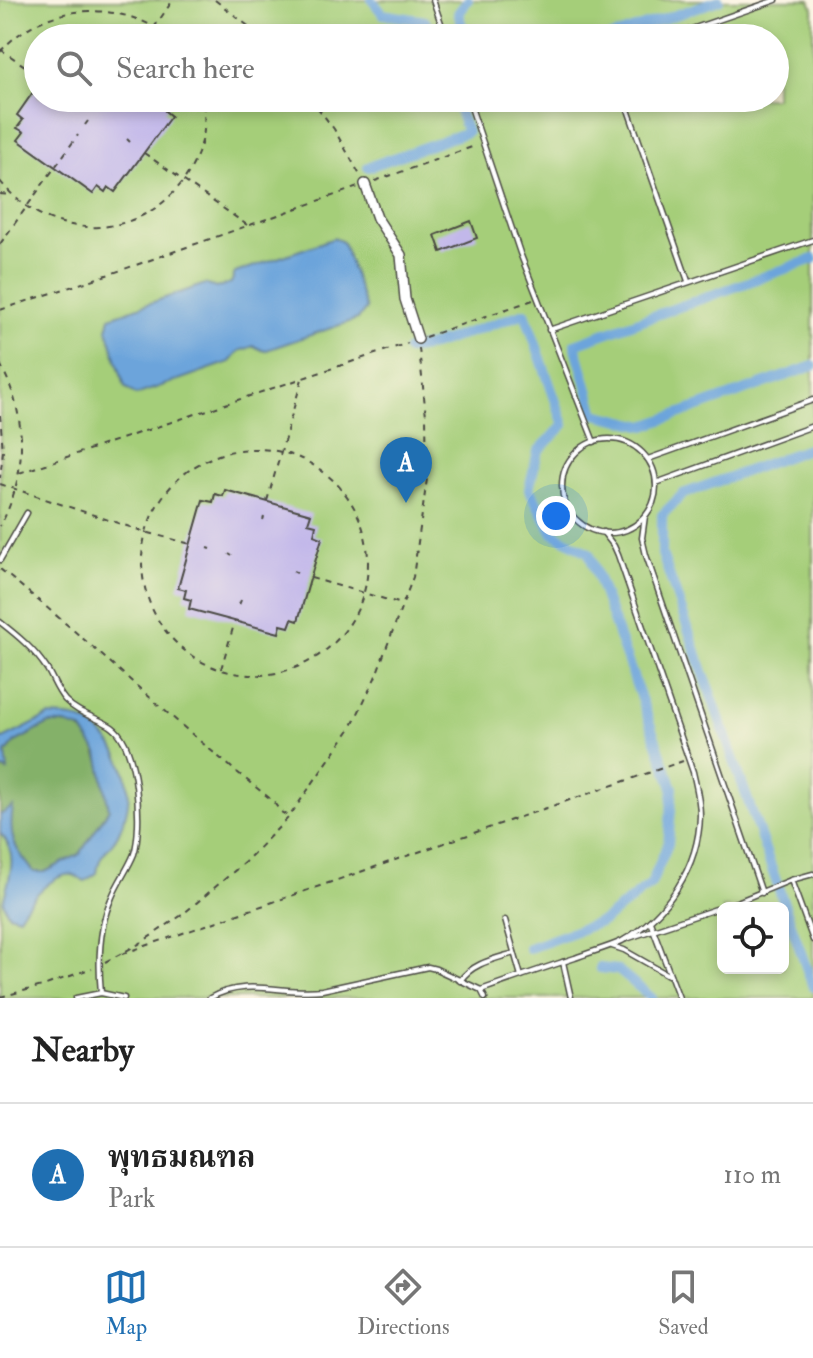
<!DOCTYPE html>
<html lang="en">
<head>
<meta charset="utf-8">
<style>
	body { margin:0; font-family:"IM FELL Double Pica","Noto Serif Thai",serif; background:#f2f2f2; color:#222 }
	.controls { position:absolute; right:24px; bottom:24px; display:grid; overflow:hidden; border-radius:12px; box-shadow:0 4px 12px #0003 }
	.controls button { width:72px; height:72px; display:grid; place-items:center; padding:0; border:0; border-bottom:2px solid #e0e0e0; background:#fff; color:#222; font:40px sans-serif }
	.you { position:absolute; left:556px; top:516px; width:28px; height:28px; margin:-20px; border:6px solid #fff; border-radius:50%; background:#1a73e8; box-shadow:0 0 0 12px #1a73e833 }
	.badge { display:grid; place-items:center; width:52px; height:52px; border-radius:50%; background:#1f6fb2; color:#fff; font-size:26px; font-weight:700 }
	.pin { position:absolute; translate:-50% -66px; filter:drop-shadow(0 2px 4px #0008) }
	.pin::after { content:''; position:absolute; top:42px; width:28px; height:24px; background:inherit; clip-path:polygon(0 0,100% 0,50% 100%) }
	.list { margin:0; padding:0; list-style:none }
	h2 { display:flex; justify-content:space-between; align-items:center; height:104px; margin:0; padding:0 32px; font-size:34px }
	h2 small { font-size:26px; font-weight:400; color:#767676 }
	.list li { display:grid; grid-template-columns:52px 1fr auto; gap:24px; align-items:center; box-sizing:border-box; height:144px; padding:0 32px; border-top:2px solid #e0e0e0 }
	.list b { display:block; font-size:30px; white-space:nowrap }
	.list p { margin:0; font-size:26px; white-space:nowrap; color:#767676 }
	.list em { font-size:26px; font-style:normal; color:#767676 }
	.icon { flex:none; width:44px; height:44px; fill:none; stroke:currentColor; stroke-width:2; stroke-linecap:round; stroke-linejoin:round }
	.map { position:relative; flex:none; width:813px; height:998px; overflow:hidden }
	.search { position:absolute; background:#fff; box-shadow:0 4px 12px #0003; left:24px; right:24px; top:24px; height:88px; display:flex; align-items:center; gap:20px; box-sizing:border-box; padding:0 28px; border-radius:44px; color:#767676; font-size:30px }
	.sheet { height:248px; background:#fff }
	nav { display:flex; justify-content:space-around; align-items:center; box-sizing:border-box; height:112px; border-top:2px solid #e0e0e0; background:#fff; font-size:22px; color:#767676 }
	nav a { display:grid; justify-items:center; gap:4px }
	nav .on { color:#1f6fb2 }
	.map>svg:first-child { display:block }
	.green { fill:#a5ce79; stroke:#687c52; stroke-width:2; fill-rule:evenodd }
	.forest { fill:#84b169; stroke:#586e4a; stroke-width:2 }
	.water { fill:#6ca4db; stroke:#4c6883; stroke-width:2 }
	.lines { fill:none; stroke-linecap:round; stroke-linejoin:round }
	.canal { stroke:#6ca4db; stroke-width:10 }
	.building { fill:#c2b8ea }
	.lane-casing { stroke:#494843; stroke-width:7 }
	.street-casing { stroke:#494843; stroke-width:12 }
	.path { stroke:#494843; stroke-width:2; stroke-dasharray:6 6; stroke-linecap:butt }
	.lane { stroke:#fff; stroke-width:4 }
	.street { stroke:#fff; stroke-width:9 }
</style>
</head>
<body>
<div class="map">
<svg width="813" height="998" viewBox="0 0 813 998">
	<rect width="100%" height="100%" fill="#fcf5e5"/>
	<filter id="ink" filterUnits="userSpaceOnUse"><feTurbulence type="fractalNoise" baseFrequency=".0125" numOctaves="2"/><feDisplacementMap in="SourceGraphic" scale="16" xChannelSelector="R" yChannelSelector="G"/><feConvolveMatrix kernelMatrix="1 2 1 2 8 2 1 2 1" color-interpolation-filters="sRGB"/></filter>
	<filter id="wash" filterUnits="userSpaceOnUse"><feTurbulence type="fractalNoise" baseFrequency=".006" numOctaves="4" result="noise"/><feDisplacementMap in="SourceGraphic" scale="32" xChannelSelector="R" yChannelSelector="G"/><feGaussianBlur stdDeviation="1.8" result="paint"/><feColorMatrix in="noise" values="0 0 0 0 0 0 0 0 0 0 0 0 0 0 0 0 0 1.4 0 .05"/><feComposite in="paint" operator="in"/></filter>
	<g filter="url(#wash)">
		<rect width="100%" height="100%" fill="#f1e9cd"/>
		<path class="green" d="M0,0H810L813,9V998H0ZM38,38H775V98H38ZM723,908H783V968H723Z"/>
		<path class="forest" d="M49,724C59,724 73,723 81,730C101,746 105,785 109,809L80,854L45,872H34L16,850L10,828L0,815V768L7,771L6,753L15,742Z"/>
		<g class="water">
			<polygon points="334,238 343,242 366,309 358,319 264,351 254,346 239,351 230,362 136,395 125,387 107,329 110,317 205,284 216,288 231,283 235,273"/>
			<path d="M49,716C59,717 72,716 80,720C114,733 136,778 126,813C123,822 120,834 114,841C103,856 100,853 97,873L85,881C81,879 77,876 73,875C54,871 28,902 19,917L8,914L3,902C9,878 20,854 0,833V815L13,807C8,839 14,847 34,872H45L80,854L109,809L98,753L81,729L65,724H49L15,742L6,753L8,771L0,768V738L3,739Z"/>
		</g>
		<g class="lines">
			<g class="canal">
				<polyline points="372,0 383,14 425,21 432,38"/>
				<polyline points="466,38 458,13 468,0"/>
				<polyline points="609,38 719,0"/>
				<polyline points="368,167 467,132 454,98"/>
				<polyline points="813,259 575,344 595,414 645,426 813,366"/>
				<polyline points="408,350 430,346 525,313 564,425 538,451 529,489 553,533 589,553 673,788 668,844 651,884 603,921 529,948"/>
				<polyline points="813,447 683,494 662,515 662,554 813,987"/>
				<polyline points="600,968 618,970 652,998"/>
			</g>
		</g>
		<g id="blocks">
			<g class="building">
				<polygon points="38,85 38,98 162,98 170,104 165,111 171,116 115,192 108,187 105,192 98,187 93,194 18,140 24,132 17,128 23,120 17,115"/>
				<polygon points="471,221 477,238 441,252 435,235"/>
				<polygon points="225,490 311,514 308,523 316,525 314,535 322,538 298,621 292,619 289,627 281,625 279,633 189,609 191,600 184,598 186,590 178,588 203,500 213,502 215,494 223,496"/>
			</g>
		</g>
	</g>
	<g filter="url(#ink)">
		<use href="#blocks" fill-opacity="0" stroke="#494843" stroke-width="2"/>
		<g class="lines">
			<g class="lane-casing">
				<g id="lane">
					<polyline points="433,0 446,38"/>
					<polyline points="666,38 776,0"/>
					<polyline points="468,98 471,107 497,98"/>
					<polyline points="624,98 688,281"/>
					<polyline points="471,107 520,253 594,442"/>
					<polyline points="549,330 813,240"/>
					<circle cx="609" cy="486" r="47"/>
					<polyline points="648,459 813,400"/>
					<polyline points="656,483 813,426"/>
					<polyline points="645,516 642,538 646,555 762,893"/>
					<polyline points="0,560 27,513"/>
					<path d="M0,622C18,636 34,649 47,669C53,679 57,691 65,700C78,714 97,717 112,727C138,745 143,826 134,854C128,869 118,882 112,897C99,926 98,962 101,993"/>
					<polyline points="791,880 813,940"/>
					<polyline points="505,920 521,976"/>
					<polyline points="650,921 679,998"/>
					<polyline points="626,939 737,902 791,880 813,874"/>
					<polyline points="612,946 624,950 668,975"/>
					<polyline points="563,962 571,998"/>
					<path d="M460,981C472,963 495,959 514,953"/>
					<polyline points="481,990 485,998"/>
					<polyline points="76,998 101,993 124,998"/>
					<path d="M210,998C248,977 282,995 322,990L428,967L436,969L481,990C512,979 544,968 575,958C590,952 607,948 622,941C667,915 699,867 700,815C700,800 696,786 693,772L618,555L614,546L603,532"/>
				</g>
			</g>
			<g class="street-casing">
				<polyline id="street" points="365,184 377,218 401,255 405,299 418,339"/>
			</g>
			<g class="path">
				<polyline points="215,0 247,25 259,38"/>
				<polyline points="147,38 173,0"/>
				<polyline points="0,49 38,75"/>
				<path d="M0,52C45,0 121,0 172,38"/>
				<polyline points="310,98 334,129 361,177"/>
				<polyline points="85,125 88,121"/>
				<polyline points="127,139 130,142"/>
				<polyline points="144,153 247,225"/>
				<path d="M0,181C60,257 176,236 202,141C206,127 204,112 203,98"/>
				<polyline points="375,181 475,146"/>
				<polyline points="0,194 10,195"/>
				<polyline points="0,244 78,135"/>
				<polyline points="0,310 113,273 358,187"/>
				<polyline points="425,337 533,300"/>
				<path d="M0,364C28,415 28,475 0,526"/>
				<polyline points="0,415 3,451 0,478"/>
				<circle cx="255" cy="562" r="113"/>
				<polyline points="19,473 408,343"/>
				<polyline points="0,484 145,532 191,544"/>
				<polyline points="267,501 302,379"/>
				<polyline points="263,520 264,517"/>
				<polyline points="208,548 211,549"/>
				<polyline points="229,554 232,556"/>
				<path d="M0,569C93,643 178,727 272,800L281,812L288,816"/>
				<polyline points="293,571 297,573"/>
				<polyline points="311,578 402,604"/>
				<polyline points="239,605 241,600"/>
				<polyline points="221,669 235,621"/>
				<polyline points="122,954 683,761"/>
				<polyline points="105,962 139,944 182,915 245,862 289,817 351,728 375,678 413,577 427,479 426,416 419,348"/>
				<polyline points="0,997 46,985 92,968"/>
			</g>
			<use href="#lane" class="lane"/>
			<use href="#street" class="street"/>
		</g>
	</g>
</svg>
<div class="controls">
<button><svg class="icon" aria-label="locate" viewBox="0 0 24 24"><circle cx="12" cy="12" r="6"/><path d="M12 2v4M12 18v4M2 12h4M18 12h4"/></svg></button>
</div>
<div class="you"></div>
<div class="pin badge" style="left:406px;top:503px">A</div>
<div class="search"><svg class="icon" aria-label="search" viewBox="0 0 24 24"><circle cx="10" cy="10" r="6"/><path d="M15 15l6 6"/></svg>Search here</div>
</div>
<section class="sheet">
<h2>Nearby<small></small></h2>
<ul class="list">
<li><span class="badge">A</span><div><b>พุทธมณฑล</b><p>Park</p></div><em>110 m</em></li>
</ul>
</section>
<nav>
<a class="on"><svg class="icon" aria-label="map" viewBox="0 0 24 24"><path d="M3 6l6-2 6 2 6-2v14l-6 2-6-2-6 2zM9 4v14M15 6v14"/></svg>Map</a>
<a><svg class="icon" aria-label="directions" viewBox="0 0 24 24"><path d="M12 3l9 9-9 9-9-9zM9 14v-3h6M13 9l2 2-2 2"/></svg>Directions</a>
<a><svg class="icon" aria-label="saved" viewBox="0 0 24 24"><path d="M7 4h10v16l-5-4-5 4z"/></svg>Saved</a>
</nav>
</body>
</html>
